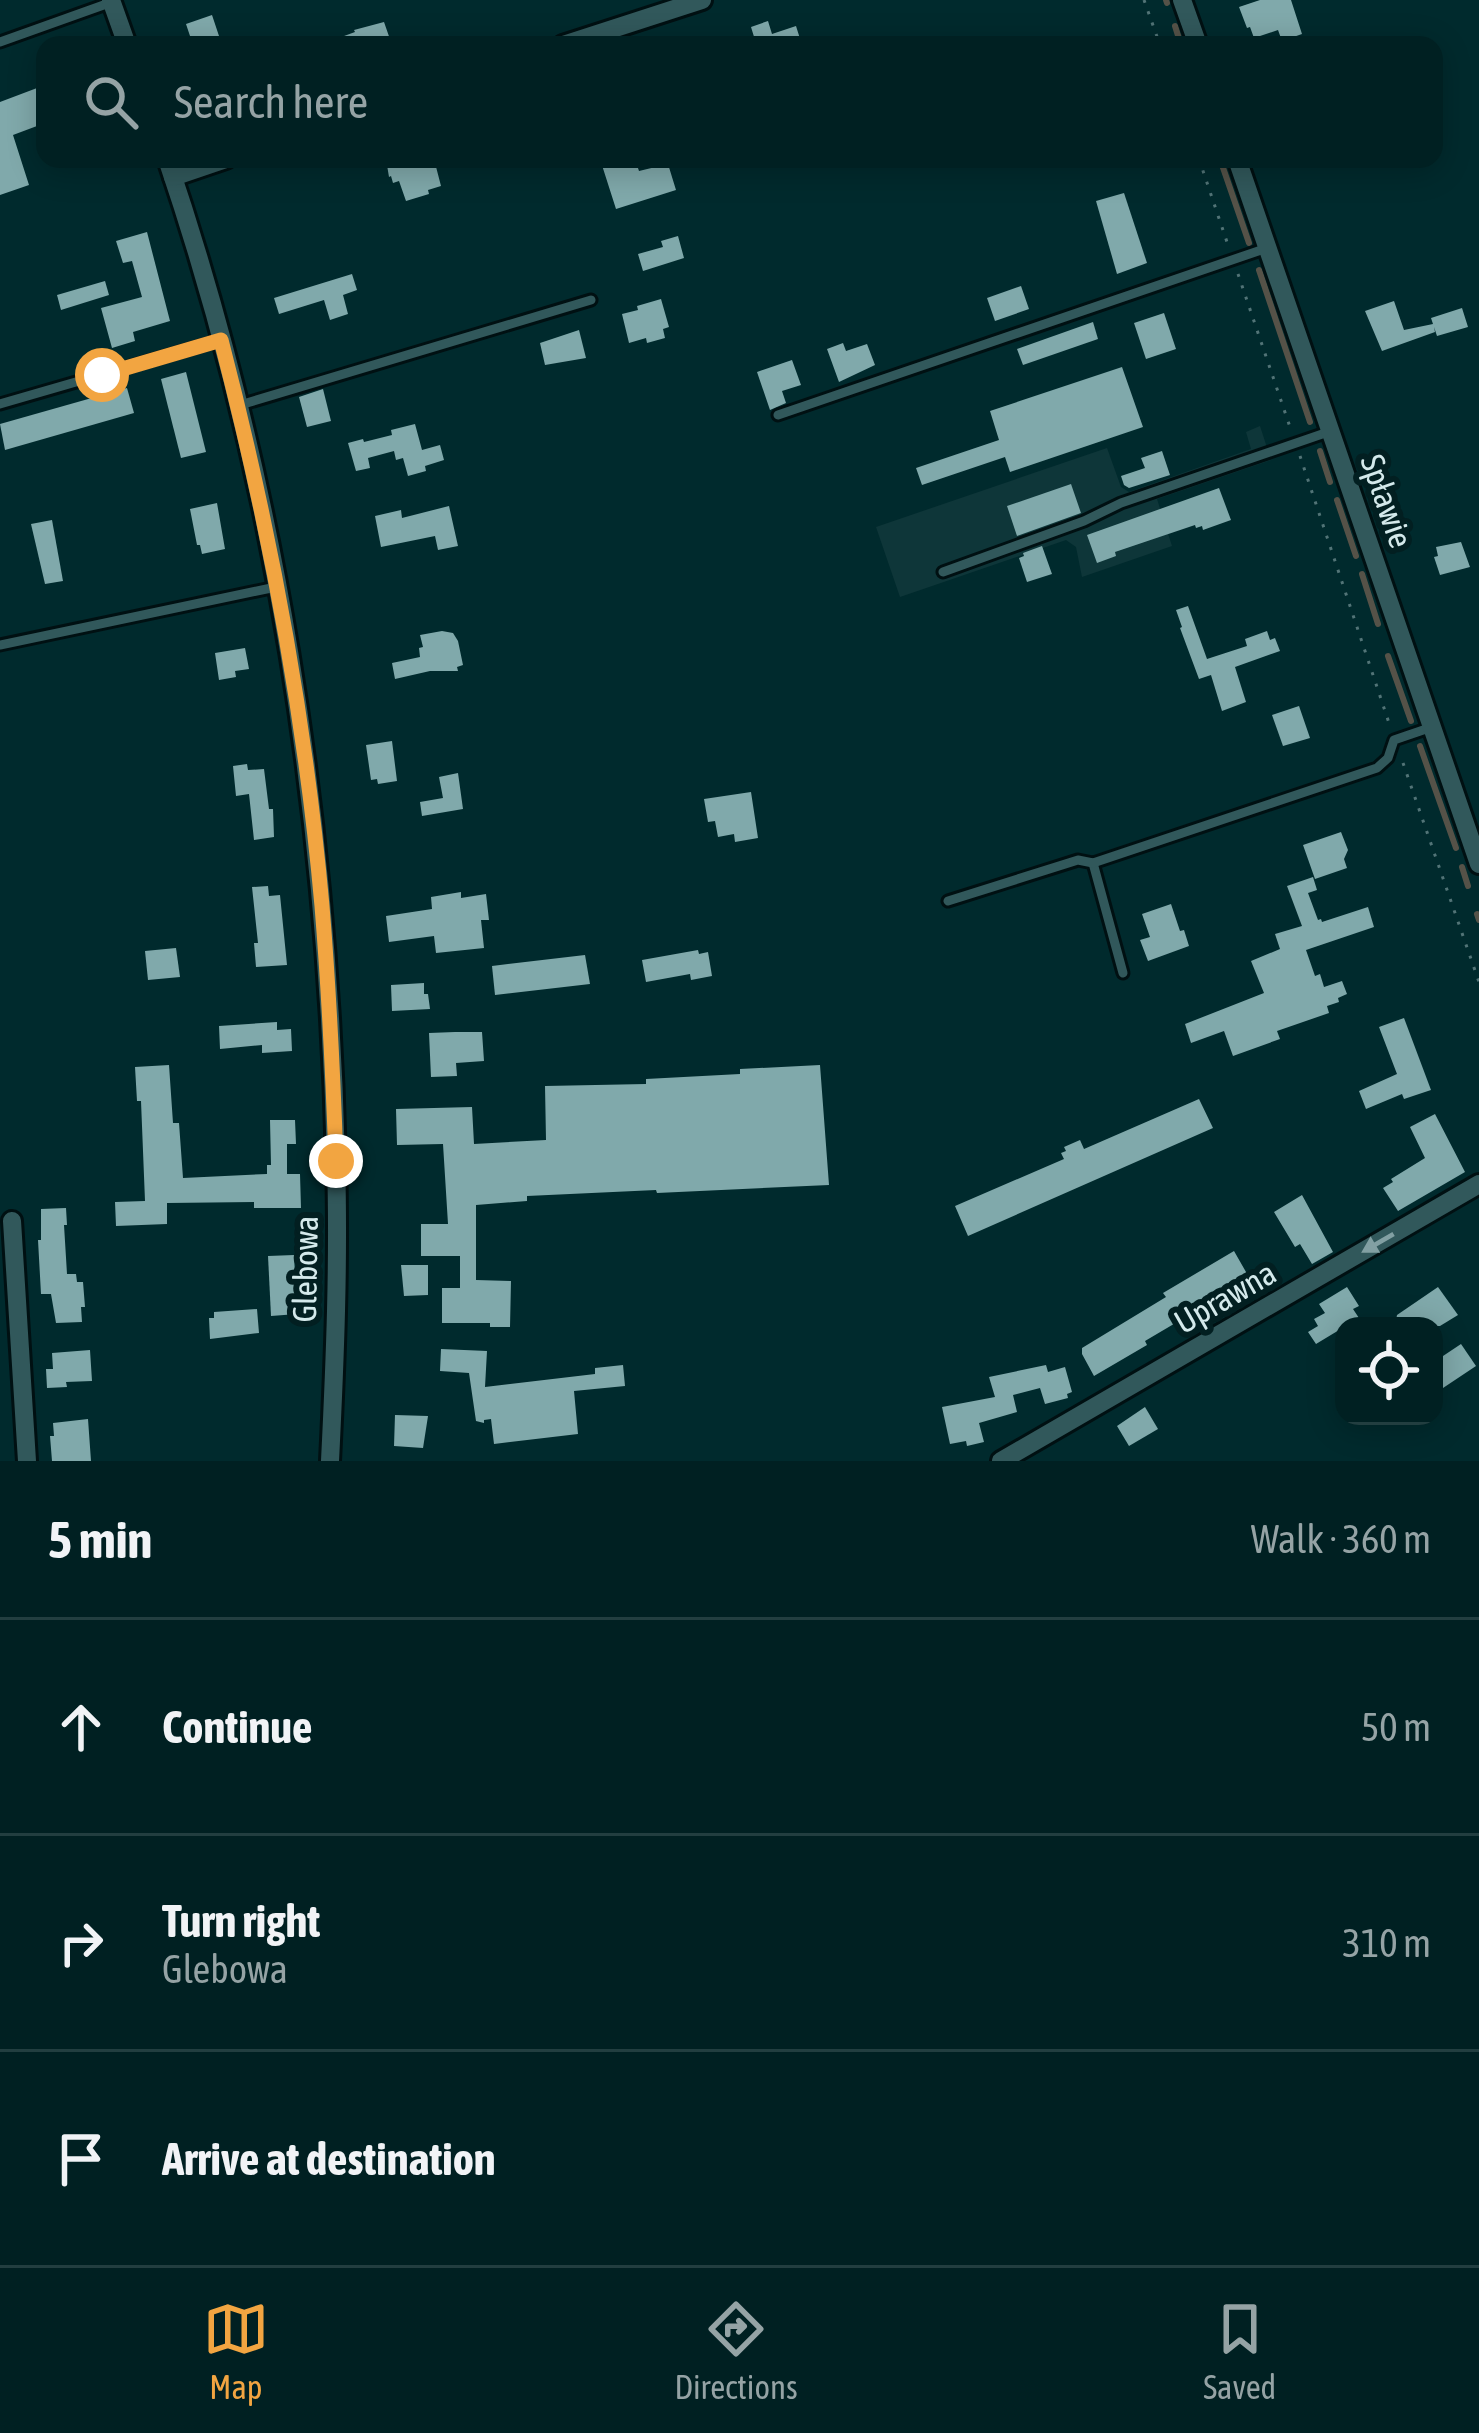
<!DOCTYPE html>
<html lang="en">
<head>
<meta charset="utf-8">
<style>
	body { margin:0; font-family:"Asap Condensed",sans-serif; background:#0a282a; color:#f1f3f6 }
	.controls { position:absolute; right:36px; bottom:36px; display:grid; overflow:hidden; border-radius:24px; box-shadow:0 6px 30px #0003 }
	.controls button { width:108px; height:108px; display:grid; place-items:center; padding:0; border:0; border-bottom:3px solid #223e40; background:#002022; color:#f1f3f6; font:60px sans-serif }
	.stop { position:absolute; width:36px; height:36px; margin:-27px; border:9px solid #f2a541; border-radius:50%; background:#fff }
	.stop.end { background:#f2a541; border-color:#fff; box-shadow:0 3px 12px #0008 }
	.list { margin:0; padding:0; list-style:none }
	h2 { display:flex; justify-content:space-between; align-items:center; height:156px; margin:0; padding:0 48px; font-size:51px }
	h2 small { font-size:39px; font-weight:400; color:#95a3a5 }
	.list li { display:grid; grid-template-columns:78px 1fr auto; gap:36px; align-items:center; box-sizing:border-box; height:216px; padding:0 48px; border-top:3px solid #223e40 }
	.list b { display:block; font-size:45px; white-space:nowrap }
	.list p { margin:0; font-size:39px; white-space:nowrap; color:#95a3a5 }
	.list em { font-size:39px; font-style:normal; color:#95a3a5 }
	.icon { flex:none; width:66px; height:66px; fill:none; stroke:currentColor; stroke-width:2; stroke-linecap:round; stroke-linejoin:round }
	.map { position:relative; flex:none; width:1479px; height:1461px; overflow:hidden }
	.search { position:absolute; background:#002022; box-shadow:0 6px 30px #0003; left:36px; right:36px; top:36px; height:132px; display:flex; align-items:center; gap:30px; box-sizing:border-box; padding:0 42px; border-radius:24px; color:#95a3a5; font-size:45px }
	.sheet { height:804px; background:#002022 }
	nav { display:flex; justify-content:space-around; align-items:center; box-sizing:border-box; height:168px; border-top:3px solid #223e40; background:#002022; font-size:33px; color:#95a3a5 }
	nav a { display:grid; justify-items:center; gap:6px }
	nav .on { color:#f2a541 }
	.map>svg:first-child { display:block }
	.built { fill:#0e3639 }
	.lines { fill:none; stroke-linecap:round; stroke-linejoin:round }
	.stream { stroke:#555248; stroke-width:6 }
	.building { fill:#80a9ab }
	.service-casing { stroke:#001012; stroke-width:15 }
	.minor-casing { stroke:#001012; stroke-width:24 }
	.path { stroke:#527477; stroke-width:3; stroke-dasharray:3 9; stroke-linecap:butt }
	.service { stroke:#31585b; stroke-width:9 }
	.minor { stroke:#31585b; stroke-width:18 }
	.oneway { fill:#82a0a3 }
	.route { stroke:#f2a541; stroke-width:15 }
	.labels { text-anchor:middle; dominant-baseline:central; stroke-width:12; stroke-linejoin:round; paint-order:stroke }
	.street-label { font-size:33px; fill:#d4e9eb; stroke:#021f21 }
</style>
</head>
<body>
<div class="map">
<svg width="1479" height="1461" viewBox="0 0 1479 1461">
	<rect width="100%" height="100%" fill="#002a2d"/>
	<polygon class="built" points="1260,426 1271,460 1157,499 1172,546 1082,577 1076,547 1066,540 900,597 876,527 1107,448 1121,487 1129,492 1251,449 1246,432"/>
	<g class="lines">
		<g class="stream">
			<polyline points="1166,0 1167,3"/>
			<polyline points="1175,26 1181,45"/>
			<polyline points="1220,159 1249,243"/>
			<polyline points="1259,270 1310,422"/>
			<polyline points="1320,451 1330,482"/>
			<polyline points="1337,500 1356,556"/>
			<polyline points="1362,574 1378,624"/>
			<polyline points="1388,656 1411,721"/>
			<polyline points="1420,746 1456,848"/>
			<polyline points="1462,867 1468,886"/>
			<polyline points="1477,914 1479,920"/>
		</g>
	</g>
	<g class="building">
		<polygon points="1260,0 1291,0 1302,34 1282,41 1278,30 1254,38 1250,27 1247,28 1239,7"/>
		<polygon points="212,15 222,45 193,45 186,24"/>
		<polygon points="768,21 772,34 796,26 802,45 747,45 755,40 751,27"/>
		<polygon points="384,22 392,45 326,45 325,43 355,32 354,30"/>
		<polygon points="45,85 45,123 13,135 29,185 0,195 0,102"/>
		<polygon points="386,159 434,159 441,186 428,190 429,194 406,201 399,181 393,183 391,176 389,177"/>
		<polygon points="600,159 635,159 639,171 668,164 676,190 616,209"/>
		<polygon points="1124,193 1147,263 1117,274 1096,201"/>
		<polygon points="147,232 170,321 133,332 135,341 112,348 101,308 142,297 132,261 123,263 116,241"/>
		<polygon points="678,236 684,258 643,271 638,254 663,247 661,241"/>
		<polygon points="352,274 357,290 343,295 348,314 330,320 324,300 279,314 274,298"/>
		<polygon points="105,281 109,295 61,310 57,295"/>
		<polygon points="1021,286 1029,309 995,321 987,298"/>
		<polygon points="661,299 669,327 663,329 665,338 647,343 646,338 629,343 622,314 638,310 637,306"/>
		<polygon points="1394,301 1404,330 1433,324 1431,318 1462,308 1468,327 1437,336 1434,327 1435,332 1382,351 1365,311"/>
		<polygon points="1164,313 1176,349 1146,359 1134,323"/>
		<polygon points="1093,322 1098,339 1023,365 1017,349"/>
		<polygon points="579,330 586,358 545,365 540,343"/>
		<polygon points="843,343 846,351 867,344 875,365 839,382 827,349"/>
		<polygon points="792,360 801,385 782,391 786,403 770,410 757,372"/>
		<polygon points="1122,367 1143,427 1010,472 1005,457 922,485 916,468 999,440 990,411"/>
		<polygon points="186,372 206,452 181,458 161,379"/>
		<polygon points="127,388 134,413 5,450 0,424"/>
		<polygon points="323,389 331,421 307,427 299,397"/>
		<polygon points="415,424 422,450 440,445 444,460 425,466 426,471 408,476 403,458 396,460 394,451 368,458 370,468 356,471 348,443 363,439 364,442 392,435 391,430"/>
		<polygon points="1162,451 1170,475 1129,488 1124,485 1121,476 1145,468 1141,458"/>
		<polygon points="1071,484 1081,513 1017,536 1007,506"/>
		<polygon points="1219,488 1231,520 1203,530 1202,526 1196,528 1195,525 1115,552 1116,556 1097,563 1087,535"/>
		<polygon points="217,503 225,549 202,554 200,545 197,545 190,509"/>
		<polygon points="449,506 458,546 438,550 435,536 381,547 375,516 401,510 402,518"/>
		<polygon points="52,520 63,581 45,584 31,524"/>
		<polygon points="1461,542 1470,567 1440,575 1434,557 1438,556 1436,547"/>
		<polygon points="1042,546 1052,574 1027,582 1019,558 1024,556 1023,553"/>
		<polygon points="1188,606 1207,659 1247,646 1245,639 1267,631 1270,640 1275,638 1280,651 1235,667 1246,702 1222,711 1211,675 1199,679 1180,628 1182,627 1176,610"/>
		<polygon points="442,631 453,633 458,641 463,665 457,667 458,671 430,671 395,679 392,663 420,657 419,648 423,647 420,635"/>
		<polygon points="245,648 249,669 235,671 236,677 219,680 215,653"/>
		<polygon points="1299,706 1310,738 1283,746 1272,715"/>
		<polygon points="392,741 397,781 378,784 377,779 371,780 366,745"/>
		<polygon points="247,764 248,770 264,769 269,809 273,809 274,837 254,840 249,794 236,796 233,766"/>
		<polygon points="458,773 463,809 422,816 420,802 443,798 439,777"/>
		<polygon points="751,792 758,838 735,842 734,834 718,837 715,821 708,822 704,799"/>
		<polygon points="1341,832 1348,850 1344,859 1347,868 1315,879 1303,845"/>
		<polygon points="1313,877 1317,890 1308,893 1318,920 1321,919 1322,922 1368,907 1374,927 1306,950 1315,976 1320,974 1324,987 1342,981 1347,994 1338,998 1339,1002 1327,1006 1329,1013 1277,1031 1280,1039 1233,1056 1224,1031 1191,1043 1185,1024 1264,993 1251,961 1280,949 1275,934 1302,926 1287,886"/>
		<polygon points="268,886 269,896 280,895 287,965 256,967 254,943 258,943 252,887"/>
		<polygon points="461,892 461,898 486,894 489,920 481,920 484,948 436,953 434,936 389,942 386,916 432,909 431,897"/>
		<polygon points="1171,904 1180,931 1184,930 1189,946 1148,961 1140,940 1150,937 1142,914"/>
		<polygon points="176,948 180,977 148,980 145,951"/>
		<polygon points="698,950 699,954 708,952 712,976 691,980 690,974 646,982 642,960"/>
		<polygon points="585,955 590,984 495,995 492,966"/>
		<polygon points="424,983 424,994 428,994 430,1009 392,1011 391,985"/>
		<polygon points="1404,1018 1431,1090 1404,1099 1402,1094 1366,1109 1359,1091 1397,1074 1379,1027"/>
		<polygon points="277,1022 277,1030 291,1029 292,1051 262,1053 262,1045 220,1049 219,1026"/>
		<polygon points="455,1032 482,1032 484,1061 456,1063 457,1076 431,1077 429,1033"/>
		<polygon points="169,1065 173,1123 179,1123 183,1178 267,1174 267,1165 271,1165 270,1120 295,1120 296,1144 287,1144 287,1174 300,1174 301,1208 254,1208 254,1202 167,1203 167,1224 116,1226 115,1202 145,1201 141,1101 137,1101 135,1067"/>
		<polygon points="820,1065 829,1185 657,1193 656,1190 527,1196 527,1201 476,1205 476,1280 511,1281 510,1327 490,1327 490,1323 442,1323 442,1288 460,1288 460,1256 421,1256 421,1224 448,1224 443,1144 397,1145 396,1109 472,1107 474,1144 546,1140 545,1086 646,1084 646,1079 740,1074 740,1069"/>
		<polygon points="1199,1099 1213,1128 968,1236 955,1206 1064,1159 1061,1153 1066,1151 1064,1147 1080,1140 1084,1149"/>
		<polygon points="1435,1114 1465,1172 1398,1211 1383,1188 1393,1182 1391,1179 1425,1158 1410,1127"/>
		<polygon points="1302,1195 1333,1252 1312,1264 1300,1244 1295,1247 1274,1212"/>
		<polygon points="66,1208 67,1225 64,1225 67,1274 76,1274 77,1282 83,1282 85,1307 81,1307 82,1322 56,1323 51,1294 41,1294 38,1240 41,1240 41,1209"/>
		<polygon points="1234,1251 1250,1279 1145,1341 1147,1345 1094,1376 1082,1354 1082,1348 1166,1297 1163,1293"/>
		<polygon points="294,1255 297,1314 271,1316 268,1256"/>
		<polygon points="401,1265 428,1265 428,1295 404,1296"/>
		<polygon points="1347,1287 1359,1306 1353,1309 1359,1318 1316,1344 1308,1332 1318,1326 1314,1319 1325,1313 1319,1304"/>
		<polygon points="1438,1287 1458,1315 1440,1326 1395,1326 1397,1315"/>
		<polygon points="257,1309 259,1333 210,1339 209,1318 214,1318 214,1312"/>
		<polygon points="1461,1344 1476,1366 1434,1394 1434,1362"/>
		<polygon points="441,1349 487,1351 485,1387 595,1374 595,1368 623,1365 625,1386 574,1391 578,1434 494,1444 491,1419 484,1420 484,1423 476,1421 469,1373 440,1371"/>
		<polygon points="90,1350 92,1381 66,1382 67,1387 47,1388 46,1369 53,1369 52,1353"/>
		<polygon points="1046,1365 1048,1372 1065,1367 1072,1392 1067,1394 1068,1398 1045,1404 1040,1388 1013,1395 1017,1412 979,1423 984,1442 967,1446 966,1441 950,1444 942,1407 995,1397 989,1377"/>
		<polygon points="1145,1407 1158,1429 1129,1446 1117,1426"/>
		<polygon points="395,1415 428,1416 423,1448 394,1446"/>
		<polygon points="88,1419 91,1461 52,1461 50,1436 54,1436 53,1423"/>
	</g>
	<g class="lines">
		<g class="service-casing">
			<g id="service">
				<polyline points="0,42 112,2"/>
				<polyline points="0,404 221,340"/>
				<polyline points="240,405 591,300"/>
				<polyline points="778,415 1267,248"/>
				<polyline points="943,572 1084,521 1121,503 1331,431"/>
				<polyline points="0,645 276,587"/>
				<polyline points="1093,863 1123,973"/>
				<polyline points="948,901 1078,860 1093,863 1377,768 1388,758 1394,740 1432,727"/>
			</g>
		</g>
		<g class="minor-casing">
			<g id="minor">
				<polyline points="111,0 127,45"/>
				<polyline points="1182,0 1198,45"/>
				<polyline points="563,45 702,0"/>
				<path d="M167,159C276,480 328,823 336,1161C339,1261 335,1361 330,1461"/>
				<polyline points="1237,159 1479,864"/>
				<polyline points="173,177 226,159"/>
				<polyline points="12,1221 27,1461"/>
				<polyline points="1001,1461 1479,1184"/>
			</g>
		</g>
		<g class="path">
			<polyline points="1144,0 1160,45"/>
			<polyline points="1199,159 1229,248"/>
			<polyline points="1238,274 1291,430"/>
			<polyline points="1300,456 1390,726"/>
			<polyline points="1403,763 1479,982"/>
		</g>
		<use href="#service" class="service"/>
		<use href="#minor" class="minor"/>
	</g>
	<defs><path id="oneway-solid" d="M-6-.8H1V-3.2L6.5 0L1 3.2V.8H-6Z" transform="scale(3)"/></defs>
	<use class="oneway" href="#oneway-solid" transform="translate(1378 1243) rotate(150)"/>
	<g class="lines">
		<path class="route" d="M102,375L221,340C269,525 305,715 322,906C329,991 333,1076 336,1161"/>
	</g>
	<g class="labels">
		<g class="street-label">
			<text transform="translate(1387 501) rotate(71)">Spławie</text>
			<text transform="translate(305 1269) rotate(-89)">Glebowa</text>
			<text transform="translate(1225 1297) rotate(-30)">Uprawna</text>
		</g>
	</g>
</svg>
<div class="controls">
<button><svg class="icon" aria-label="locate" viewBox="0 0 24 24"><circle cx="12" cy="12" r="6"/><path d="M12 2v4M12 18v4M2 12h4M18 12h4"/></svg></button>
</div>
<div class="stop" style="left:102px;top:375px"></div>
<div class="stop end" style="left:336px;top:1161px"></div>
<div class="search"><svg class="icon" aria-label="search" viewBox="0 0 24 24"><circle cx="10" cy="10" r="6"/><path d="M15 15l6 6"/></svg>Search here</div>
</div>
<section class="sheet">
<h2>5 min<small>Walk · 360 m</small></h2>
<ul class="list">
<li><svg class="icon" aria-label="ahead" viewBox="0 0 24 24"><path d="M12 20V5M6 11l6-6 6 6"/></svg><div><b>Continue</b></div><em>50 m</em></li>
<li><svg class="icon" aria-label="right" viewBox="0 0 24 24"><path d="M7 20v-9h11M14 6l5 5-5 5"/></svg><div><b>Turn right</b><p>Glebowa</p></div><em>310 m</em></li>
<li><svg class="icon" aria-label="arrive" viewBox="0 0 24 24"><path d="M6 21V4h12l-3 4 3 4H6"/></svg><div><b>Arrive at destination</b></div></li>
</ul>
</section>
<nav>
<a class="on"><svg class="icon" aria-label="map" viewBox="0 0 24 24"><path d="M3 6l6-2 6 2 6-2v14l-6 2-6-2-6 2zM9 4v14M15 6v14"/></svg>Map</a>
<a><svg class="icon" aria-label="directions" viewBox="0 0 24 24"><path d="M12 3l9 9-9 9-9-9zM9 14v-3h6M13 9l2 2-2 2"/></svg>Directions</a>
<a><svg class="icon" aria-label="saved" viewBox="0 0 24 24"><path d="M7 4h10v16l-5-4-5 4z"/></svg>Saved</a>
</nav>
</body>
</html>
